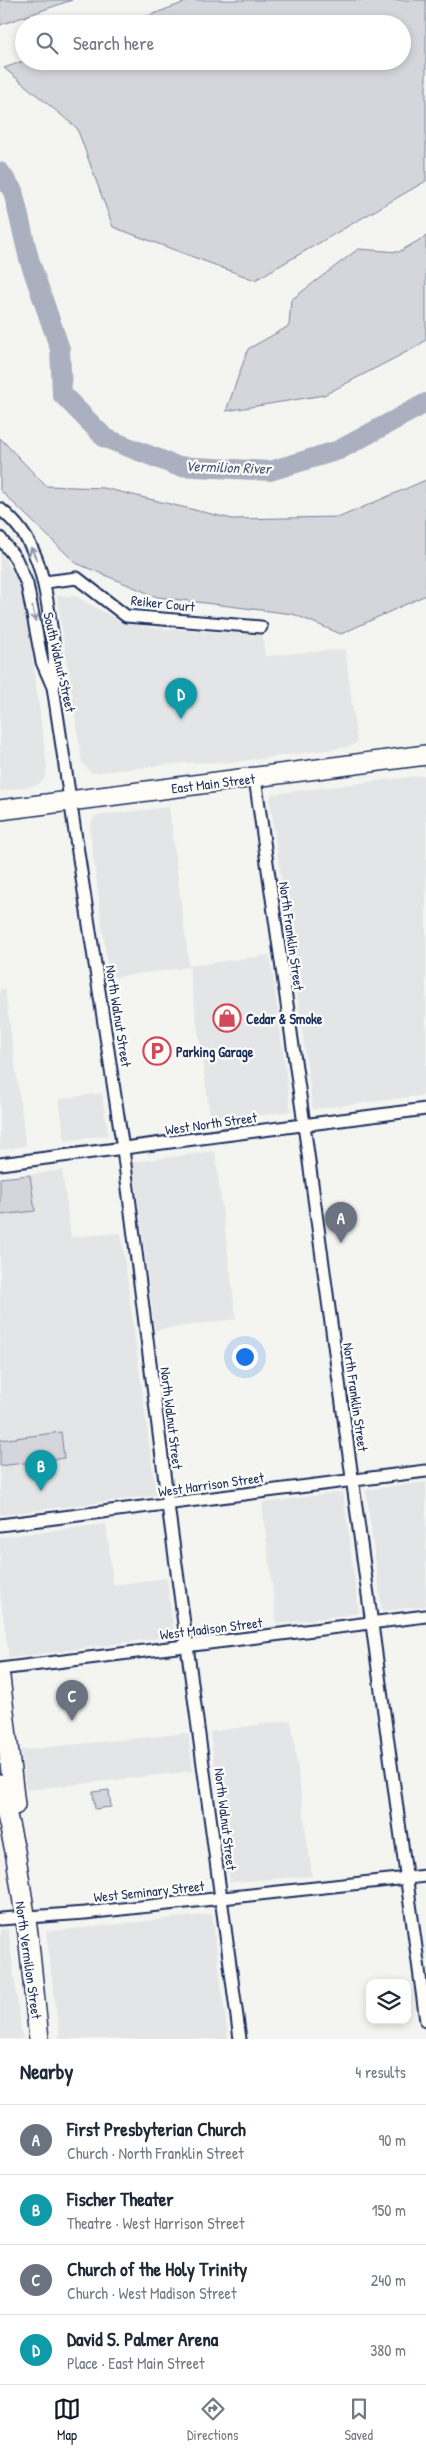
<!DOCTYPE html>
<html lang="en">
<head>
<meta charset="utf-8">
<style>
	body { margin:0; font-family:"Patrick Hand",sans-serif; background:#f6f6f7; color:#1f2937 }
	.controls { position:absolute; right:15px; bottom:15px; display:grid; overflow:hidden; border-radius:10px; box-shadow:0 2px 8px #0003 }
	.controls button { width:45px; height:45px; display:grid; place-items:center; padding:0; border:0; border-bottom:1px solid #e0e1e3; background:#fff; color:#1f2937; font:25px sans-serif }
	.you { position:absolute; left:244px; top:1356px; width:18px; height:18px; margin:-12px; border:4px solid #fff; border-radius:50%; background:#1a73e8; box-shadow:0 0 0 8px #1a73e833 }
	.badge { display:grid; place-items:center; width:32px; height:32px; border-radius:50%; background:#111827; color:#fff; font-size:16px; font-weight:700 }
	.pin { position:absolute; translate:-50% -41px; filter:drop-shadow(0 1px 2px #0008) }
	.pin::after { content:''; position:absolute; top:26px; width:18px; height:15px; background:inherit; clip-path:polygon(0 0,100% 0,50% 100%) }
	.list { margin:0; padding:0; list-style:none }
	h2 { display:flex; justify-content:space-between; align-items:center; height:65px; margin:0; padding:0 20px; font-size:21px }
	h2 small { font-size:16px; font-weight:400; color:#747a83 }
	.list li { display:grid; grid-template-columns:32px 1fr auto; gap:15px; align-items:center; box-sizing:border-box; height:70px; padding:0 20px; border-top:1px solid #e0e1e3 }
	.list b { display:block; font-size:19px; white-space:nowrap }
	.list p { margin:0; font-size:16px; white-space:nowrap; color:#747a83 }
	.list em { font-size:16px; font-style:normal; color:#747a83 }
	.icon { flex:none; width:28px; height:28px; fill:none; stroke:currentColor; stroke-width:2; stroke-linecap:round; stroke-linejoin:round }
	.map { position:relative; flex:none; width:426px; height:2039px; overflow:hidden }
	.search { position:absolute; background:#fff; box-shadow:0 2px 8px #0003; left:15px; right:15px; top:15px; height:55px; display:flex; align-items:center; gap:12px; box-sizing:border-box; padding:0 18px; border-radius:28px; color:#747a83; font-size:19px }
	.sheet { height:345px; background:#fff }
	nav { display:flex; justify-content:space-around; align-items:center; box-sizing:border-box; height:70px; border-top:1px solid #e0e1e3; background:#fff; font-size:14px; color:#747a83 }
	nav a { display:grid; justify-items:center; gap:2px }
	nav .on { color:#111827 }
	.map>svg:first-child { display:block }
	.built { fill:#e4e5e6 }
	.green { fill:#d4d6db; stroke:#78829c }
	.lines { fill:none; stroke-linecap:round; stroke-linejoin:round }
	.river { stroke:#aab0bf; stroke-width:20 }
	.street-casing { stroke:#1b2f5e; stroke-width:15 }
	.primary-casing { stroke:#1b2f5e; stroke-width:22 }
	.street { stroke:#fdfcf7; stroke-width:11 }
	.primary { stroke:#fdfcf7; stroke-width:19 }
	.oneway { stroke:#8c96aa }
	.labels { text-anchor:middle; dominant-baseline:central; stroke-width:4.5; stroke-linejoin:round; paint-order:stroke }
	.street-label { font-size:14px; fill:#1b2f5e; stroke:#fdfcf7 }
	.poi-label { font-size:14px; font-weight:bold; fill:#1b2f5e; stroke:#fdfcf7; text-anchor:start }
	.water-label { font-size:15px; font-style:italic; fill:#46567b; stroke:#fdfcf7 }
</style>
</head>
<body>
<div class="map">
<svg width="426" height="2039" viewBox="0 0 426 2039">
	<rect width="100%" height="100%" fill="#f4f4f1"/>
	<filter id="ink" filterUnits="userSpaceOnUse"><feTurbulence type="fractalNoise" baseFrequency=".02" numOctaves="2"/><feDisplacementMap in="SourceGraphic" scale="10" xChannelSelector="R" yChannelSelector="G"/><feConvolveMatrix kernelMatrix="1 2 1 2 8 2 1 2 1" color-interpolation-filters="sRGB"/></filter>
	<g filter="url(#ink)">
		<g class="built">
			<polygon points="0,552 19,583 26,608 47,768 44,780 37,785 0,791"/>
			<polygon points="57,596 75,596 118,620 151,628 262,635 265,656 345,649 357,743 348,747 234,762 183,763 91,773 82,762"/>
			<polygon points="426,775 426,1095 313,1109 270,800 272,794"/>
			<polygon points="169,807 189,966 270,955 291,1111 211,1122 189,967 109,978 90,831 91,823 96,816"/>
			<polygon points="0,989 5,989 26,1146 0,1150"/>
			<polygon points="102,1093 108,1135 65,1141 59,1099"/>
			<polygon points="215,1151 236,1319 155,1330 133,1162"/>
			<polygon points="62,1170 71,1237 121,1233 156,1495 0,1515 0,1215 34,1211 30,1175"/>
			<polygon points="426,1482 426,1606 382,1611 366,1490"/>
			<polygon points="343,1492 359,1613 277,1624 262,1503"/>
			<polygon points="106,1524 113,1585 167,1578 174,1636 9,1658 0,1593 0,1537"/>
			<polygon points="291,1720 312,1876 230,1882 210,1732"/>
			<polygon points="188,1733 193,1771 26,1790 21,1750"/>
			<polygon points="212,1914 228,2039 60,2039 46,1932"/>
			<polygon points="8,1929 21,2030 23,2039 0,2039 0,1930"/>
		</g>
		<g class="green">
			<polygon points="0,0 72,0 0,25"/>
			<polygon points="191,0 426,0 426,181 255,280 113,227 77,128 4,68 24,61 402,61 402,24 126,24"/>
			<polygon points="426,236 426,340 416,347 324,395 226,411 248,349 289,326 291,300 358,249 399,252"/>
			<polygon points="0,438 46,486 104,488 232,519 340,517 426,480 426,595 341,634 293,614 157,597 76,563 0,490"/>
			<polygon points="30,1175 35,1211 0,1215 0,1178"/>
			<polygon points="61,1432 64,1458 0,1466 0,1440"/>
			<polygon points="109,1790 111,1807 95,1809 93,1792"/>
		</g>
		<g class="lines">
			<polyline class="river" points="0,172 13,191 29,259 60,349 62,394 105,438 177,466 270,471 339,450 426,403"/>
			<g class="street-casing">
				<g id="street">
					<path d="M0,509C37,538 44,577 50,620C54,643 56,662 54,685"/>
					<polyline points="0,538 16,559 27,584 42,662 53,687 123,1149 168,1505 240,2039"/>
					<polyline points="45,582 77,578 126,616 261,627"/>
					<polyline points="255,778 302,1110 426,2021"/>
					<polyline points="0,1164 426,1109"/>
					<polyline points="0,1525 426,1471"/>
					<polyline points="0,1669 426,1616"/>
					<polyline points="0,1919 85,1913 426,1876"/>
				</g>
			</g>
			<g class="primary-casing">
				<g id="primary">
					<polyline points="0,810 426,755"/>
					<polyline points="0,1677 15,1805"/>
					<polyline points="0,1784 15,1851 28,1934 39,2039"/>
				</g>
			</g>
			<use href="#street" class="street"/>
			<use href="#primary" class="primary"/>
		</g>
		<defs><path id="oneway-shaft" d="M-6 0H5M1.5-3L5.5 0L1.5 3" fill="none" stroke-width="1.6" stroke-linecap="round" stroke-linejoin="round" transform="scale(1.25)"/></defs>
		<g class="oneway">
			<use href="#oneway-shaft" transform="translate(34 554) rotate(-117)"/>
			<use href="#oneway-shaft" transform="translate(34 614) rotate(78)"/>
		</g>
	</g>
	<defs>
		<g id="shop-ring" transform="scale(1.4375)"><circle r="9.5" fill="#fdfcf7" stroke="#d1495b" stroke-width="1.5"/><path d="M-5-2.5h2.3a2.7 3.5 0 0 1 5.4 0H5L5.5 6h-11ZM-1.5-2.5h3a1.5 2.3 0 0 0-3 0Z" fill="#d1495b"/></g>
		<g id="parking-ring" transform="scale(1.4375)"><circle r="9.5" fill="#fdfcf7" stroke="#d1495b" stroke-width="1.5"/><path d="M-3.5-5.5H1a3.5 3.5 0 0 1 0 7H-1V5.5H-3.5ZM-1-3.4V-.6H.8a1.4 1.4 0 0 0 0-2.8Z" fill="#d1495b"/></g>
	</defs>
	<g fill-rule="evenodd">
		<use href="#shop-ring" x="227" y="1018"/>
		<use href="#parking-ring" x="157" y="1051"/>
	</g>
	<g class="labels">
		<g class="street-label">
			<text transform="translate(163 603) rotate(6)">Reiker Court</text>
			<text transform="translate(60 662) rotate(77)">South Walnut Street</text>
			<text transform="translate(213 783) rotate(-7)">East Main Street</text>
			<text transform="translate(292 936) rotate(82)">North Franklin Street</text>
			<text transform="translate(119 1016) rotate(81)">North Walnut Street</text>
			<text transform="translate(211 1123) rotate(-8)">West North Street</text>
			<text transform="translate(356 1397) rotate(82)">North Franklin Street</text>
			<text transform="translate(172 1418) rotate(83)">North Walnut Street</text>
			<text transform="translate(211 1484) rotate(-8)">West Harrison Street</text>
			<text transform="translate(211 1628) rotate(-7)">West Madison Street</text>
			<text transform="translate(226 1819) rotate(83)">North Walnut Street</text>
			<text transform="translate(149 1891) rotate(-6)">West Seminary Street</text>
			<text transform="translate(29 1960) rotate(82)">North Vermilion Street</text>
		</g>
		<g class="poi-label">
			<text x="246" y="1018">Cedar &amp; Smoke</text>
			<text x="176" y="1051">Parking Garage</text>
		</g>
		<g class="water-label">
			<text transform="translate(228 467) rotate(2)">Vermilion River</text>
		</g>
	</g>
</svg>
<div class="controls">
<button><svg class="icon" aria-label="layers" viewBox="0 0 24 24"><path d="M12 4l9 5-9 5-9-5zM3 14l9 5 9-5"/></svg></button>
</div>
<div class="you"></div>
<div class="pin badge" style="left:341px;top:1243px;background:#6b7280">A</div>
<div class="pin badge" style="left:41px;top:1491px;background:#0f9aa8">B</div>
<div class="pin badge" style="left:72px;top:1721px;background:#6b7280">C</div>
<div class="pin badge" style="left:181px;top:719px;background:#0f9aa8">D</div>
<div class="search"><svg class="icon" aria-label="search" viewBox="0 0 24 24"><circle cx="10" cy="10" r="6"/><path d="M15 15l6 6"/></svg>Search here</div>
</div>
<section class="sheet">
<h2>Nearby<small>4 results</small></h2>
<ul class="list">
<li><span class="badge" style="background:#6b7280">A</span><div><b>First Presbyterian Church</b><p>Church · North Franklin Street</p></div><em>90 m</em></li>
<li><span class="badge" style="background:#0f9aa8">B</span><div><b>Fischer Theater</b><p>Theatre · West Harrison Street</p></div><em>150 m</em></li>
<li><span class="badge" style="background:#6b7280">C</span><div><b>Church of the Holy Trinity</b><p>Church · West Madison Street</p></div><em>240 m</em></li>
<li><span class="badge" style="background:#0f9aa8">D</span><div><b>David S. Palmer Arena</b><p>Place · East Main Street</p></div><em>380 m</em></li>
</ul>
</section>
<nav>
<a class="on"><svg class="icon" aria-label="map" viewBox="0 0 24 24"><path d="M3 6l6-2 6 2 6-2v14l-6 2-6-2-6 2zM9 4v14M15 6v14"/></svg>Map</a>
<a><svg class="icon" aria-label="directions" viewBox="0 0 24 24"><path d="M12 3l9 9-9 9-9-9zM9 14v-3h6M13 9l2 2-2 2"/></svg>Directions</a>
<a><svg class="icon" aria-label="saved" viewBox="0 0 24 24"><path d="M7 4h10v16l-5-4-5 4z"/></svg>Saved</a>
</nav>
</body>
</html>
